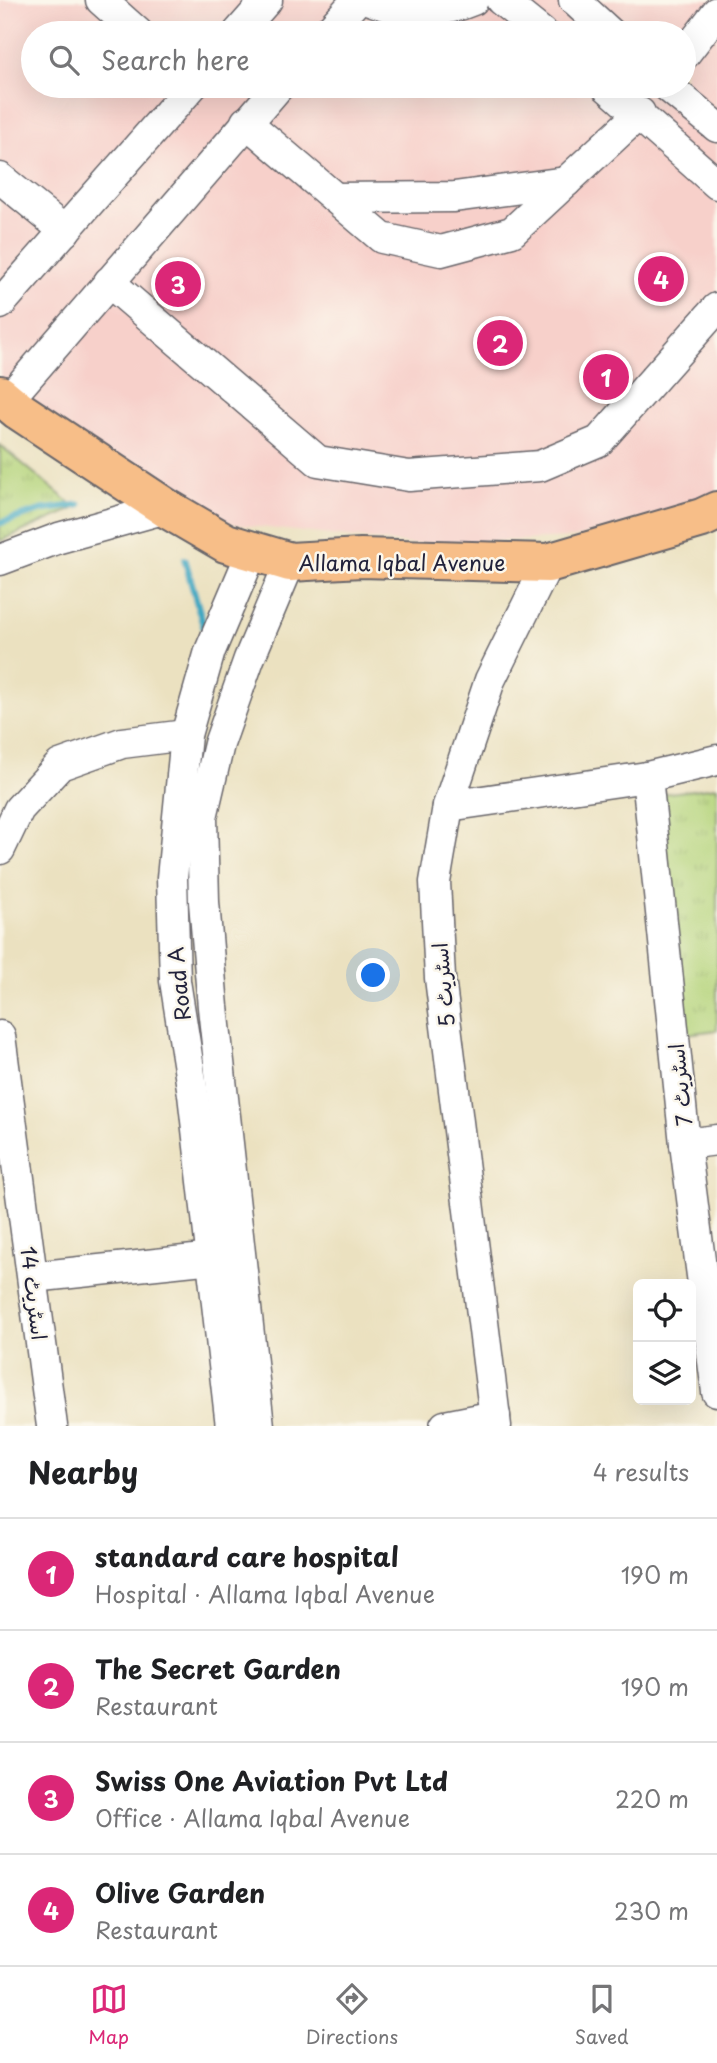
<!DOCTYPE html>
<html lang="en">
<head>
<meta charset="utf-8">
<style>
	body { margin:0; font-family:"Playpen Sans","Playpen Sans Arabic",sans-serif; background:#f6f6f6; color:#202124 }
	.controls { position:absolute; right:21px; bottom:21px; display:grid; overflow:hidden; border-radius:10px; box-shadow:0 7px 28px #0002 }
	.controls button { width:63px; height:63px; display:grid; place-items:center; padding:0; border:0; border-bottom:2px solid #e0e0e0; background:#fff; color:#202124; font:35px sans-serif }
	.you { position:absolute; left:374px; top:976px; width:24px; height:24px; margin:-18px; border:5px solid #fff; border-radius:50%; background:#1a73e8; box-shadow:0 0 0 10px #1a73e833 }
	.badge { display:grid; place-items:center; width:46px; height:46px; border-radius:50%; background:#db2777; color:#fff; font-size:23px; font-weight:700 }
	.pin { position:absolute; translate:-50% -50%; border:4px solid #fff; box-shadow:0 2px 7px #0006 }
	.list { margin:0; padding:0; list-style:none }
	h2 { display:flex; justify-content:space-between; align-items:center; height:91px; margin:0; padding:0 28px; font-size:30px }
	h2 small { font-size:23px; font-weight:400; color:#757577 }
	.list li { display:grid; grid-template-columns:46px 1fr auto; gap:21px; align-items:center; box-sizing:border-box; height:112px; padding:0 28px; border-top:2px solid #e0e0e0 }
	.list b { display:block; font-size:26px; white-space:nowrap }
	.list p { margin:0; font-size:23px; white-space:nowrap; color:#757577 }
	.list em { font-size:23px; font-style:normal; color:#757577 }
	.icon { flex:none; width:38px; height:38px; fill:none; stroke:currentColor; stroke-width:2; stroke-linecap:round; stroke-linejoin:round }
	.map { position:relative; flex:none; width:717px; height:1426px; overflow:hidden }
	.search { position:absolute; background:#fff; box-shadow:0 7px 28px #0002; left:21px; right:21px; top:21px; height:77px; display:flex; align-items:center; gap:18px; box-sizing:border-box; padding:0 24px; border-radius:38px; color:#757577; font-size:26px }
	.sheet { height:539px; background:#fff }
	nav { display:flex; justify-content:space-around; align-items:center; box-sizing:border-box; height:98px; border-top:2px solid #e0e0e0; background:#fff; font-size:19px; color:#757577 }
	nav a { display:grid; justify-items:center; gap:4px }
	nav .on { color:#db2777 }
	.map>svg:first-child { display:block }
	.built { fill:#f7d0ca; fill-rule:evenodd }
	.park { fill:url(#park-tufts); stroke:#6c7b5b; stroke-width:2 }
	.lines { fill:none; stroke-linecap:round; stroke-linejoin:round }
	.stream { stroke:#41a7c1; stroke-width:7 }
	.minor-casing { stroke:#68656a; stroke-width:33 }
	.major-casing { stroke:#68656a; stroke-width:42 }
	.minor { stroke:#fff; stroke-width:30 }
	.major { stroke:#f7be88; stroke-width:38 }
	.labels { text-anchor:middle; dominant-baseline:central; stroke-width:5; stroke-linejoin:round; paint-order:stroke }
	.street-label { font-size:21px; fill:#22223b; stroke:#fbf7ec }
</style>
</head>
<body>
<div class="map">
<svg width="717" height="1426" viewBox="0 0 717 1426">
	<defs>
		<pattern id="park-tufts" width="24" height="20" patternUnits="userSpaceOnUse" patternTransform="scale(1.75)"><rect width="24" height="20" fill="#b5d47b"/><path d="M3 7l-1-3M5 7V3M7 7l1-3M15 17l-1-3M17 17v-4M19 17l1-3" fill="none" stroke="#9bb66b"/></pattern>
	</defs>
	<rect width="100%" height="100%" fill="#fbf7ec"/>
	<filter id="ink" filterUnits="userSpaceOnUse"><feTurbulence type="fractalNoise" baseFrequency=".0143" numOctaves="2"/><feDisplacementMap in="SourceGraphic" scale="14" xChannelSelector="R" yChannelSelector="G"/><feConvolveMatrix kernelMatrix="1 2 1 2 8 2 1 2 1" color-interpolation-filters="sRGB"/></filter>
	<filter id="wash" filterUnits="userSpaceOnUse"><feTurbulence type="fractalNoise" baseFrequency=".00686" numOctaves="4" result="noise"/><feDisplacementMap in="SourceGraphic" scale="28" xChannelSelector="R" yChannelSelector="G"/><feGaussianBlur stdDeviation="1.57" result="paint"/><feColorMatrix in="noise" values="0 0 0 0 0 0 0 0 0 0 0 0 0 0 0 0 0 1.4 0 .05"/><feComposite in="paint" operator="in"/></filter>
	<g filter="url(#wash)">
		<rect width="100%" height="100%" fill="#ebe1c0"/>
		<path class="built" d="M0,0H717V492L638,520L575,538L410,544L233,524L154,487L0,379ZM33,33H684V86H33Z"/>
		<g class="park">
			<polygon points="0,445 76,508 0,541"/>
			<polygon points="717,787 717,1030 679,1035 653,795"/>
		</g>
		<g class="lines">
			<g class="stream">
				<polyline points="0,523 42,510 79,505"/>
				<polyline points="185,560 206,635"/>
				<polyline points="187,909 189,872"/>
			</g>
		</g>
	</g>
	<g filter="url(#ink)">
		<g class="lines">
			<g class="minor-casing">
				<g id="minor">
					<polyline points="101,0 138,33"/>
					<path d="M370,0C403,13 439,15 473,0"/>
					<polyline points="501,0 542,33"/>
					<polyline points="574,0 610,33"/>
					<polyline points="238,33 267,0"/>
					<polyline points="327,33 357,0"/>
					<polyline points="684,55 717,12"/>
					<polyline points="606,86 717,184"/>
					<polyline points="667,86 717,127"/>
					<polyline points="246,122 382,238 441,251 512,232 640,113"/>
					<polyline points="0,178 65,231"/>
					<polyline points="335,198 454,197 566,182"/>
					<polyline points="109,282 318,461 409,476 540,466 599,441 717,308"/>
					<polyline points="0,304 192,86"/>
					<polyline points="7,401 279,86"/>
					<polyline points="0,560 59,538 166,508"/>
					<polyline points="647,777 685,1144 717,1392"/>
					<polyline points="448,806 647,777 717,760"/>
					<polyline points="0,849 19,809 60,765 122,743 186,735"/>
					<polyline points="0,1036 52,1426"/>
					<polyline points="685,1144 717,1140"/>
					<polyline points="33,1277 213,1258"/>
					<polyline points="231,1426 193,1094 175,981 172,878 186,735 210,651 252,552"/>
					<polyline points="259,1426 213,1007 204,902 202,817 219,744 249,659 290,562"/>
					<polyline points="445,1426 495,1416"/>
					<polyline points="496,1426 440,978 435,882 448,806 490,680 548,563"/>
				</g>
			</g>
			<g class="major-casing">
				<polyline id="major" points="0,395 18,410 166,508 226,543 290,562 361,558 548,563 702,518 717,511"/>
			</g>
			<use href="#minor" class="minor"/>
			<use href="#major" class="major"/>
		</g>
	</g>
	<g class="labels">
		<g class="street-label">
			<text x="402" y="562">Allama Iqbal Avenue</text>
			<text transform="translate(178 984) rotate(-96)">Road A</text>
			<text transform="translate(442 985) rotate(-95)">اسٹریٹ 5</text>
			<text transform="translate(679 1085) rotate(-96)">اسٹریٹ 7</text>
			<text transform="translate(35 1293) rotate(83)">اسٹریٹ 14</text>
		</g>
	</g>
</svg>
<div class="controls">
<button><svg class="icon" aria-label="locate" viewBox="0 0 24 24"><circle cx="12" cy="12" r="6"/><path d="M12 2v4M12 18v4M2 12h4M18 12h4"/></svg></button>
<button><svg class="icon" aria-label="layers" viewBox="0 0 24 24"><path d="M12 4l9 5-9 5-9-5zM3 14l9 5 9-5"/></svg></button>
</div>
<div class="you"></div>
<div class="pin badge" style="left:606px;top:377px">1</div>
<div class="pin badge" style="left:500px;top:343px">2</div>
<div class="pin badge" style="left:178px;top:284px">3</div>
<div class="pin badge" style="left:661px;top:279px">4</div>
<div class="search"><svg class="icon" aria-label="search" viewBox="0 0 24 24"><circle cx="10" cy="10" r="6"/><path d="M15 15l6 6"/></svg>Search here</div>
</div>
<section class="sheet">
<h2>Nearby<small>4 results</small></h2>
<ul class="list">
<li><span class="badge">1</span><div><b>standard care hospital</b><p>Hospital · Allama Iqbal Avenue</p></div><em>190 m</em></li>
<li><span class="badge">2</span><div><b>The Secret Garden</b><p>Restaurant</p></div><em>190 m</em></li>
<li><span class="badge">3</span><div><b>Swiss One Aviation Pvt Ltd</b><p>Office · Allama Iqbal Avenue</p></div><em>220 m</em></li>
<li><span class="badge">4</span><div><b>Olive Garden</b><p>Restaurant</p></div><em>230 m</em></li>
</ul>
</section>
<nav>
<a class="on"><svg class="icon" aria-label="map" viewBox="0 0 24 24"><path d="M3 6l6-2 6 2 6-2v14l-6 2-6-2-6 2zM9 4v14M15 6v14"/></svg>Map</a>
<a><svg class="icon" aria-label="directions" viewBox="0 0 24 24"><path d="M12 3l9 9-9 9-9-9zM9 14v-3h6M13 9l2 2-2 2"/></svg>Directions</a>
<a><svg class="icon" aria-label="saved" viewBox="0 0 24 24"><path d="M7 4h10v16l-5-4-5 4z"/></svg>Saved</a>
</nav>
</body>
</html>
